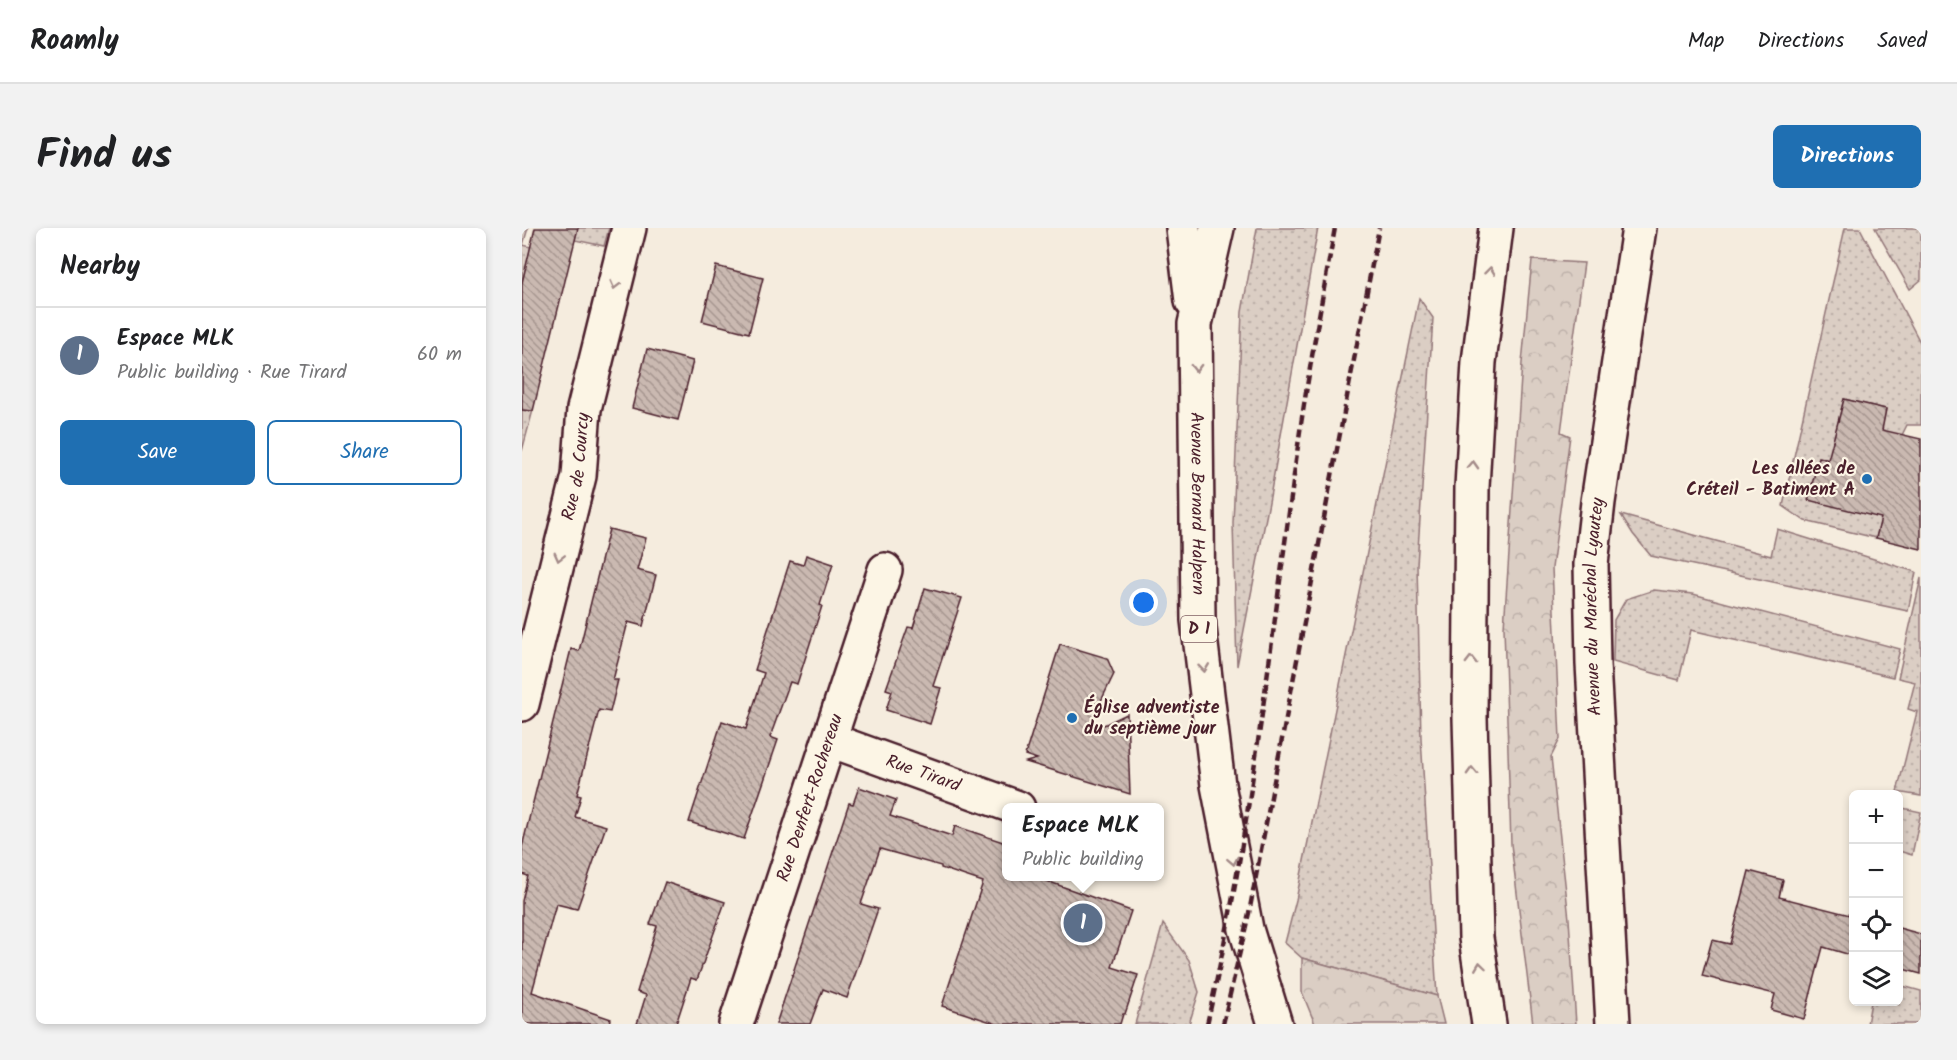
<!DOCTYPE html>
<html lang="en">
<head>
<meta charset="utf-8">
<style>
	body { margin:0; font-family:Kalam,sans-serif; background:#f2f2f2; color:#202124 }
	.controls { position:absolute; right:18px; bottom:18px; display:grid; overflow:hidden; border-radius:9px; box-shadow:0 3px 9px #0003 }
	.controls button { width:54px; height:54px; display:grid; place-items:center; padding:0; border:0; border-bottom:2px solid #e0e0e0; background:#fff; color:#202124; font:30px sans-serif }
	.you { position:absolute; left:622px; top:375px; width:21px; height:21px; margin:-15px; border:4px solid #fff; border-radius:50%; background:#1a73e8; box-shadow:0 0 0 9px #1a73e833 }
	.badge { display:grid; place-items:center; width:39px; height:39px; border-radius:50%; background:#1f6fb2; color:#fff; font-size:20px; font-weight:700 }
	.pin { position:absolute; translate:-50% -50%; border:3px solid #fff; box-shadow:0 2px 6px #0006 }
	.popup { position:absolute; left:480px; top:575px; width:162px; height:78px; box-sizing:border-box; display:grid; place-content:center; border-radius:9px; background:#fff; filter:drop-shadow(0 2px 4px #0005); font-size:20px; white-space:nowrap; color:#757577 }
	.popup b { font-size:22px; color:#202124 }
	.popup::after { content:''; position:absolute; left:50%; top:100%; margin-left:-12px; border:12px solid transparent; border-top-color:#fff }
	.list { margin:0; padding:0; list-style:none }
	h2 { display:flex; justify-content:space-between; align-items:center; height:78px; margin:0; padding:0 24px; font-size:26px }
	h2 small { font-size:20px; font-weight:400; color:#757577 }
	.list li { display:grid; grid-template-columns:39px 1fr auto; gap:18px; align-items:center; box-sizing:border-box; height:96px; padding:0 24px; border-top:2px solid #e0e0e0 }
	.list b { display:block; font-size:22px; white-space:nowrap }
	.list p { margin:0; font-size:20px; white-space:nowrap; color:#757577 }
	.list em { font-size:20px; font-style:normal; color:#757577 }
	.actions { display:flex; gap:12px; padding:18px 24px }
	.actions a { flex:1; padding:14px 0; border:2px solid #1f6fb2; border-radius:9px; text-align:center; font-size:21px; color:#1f6fb2 }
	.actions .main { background:#1f6fb2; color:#fff }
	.icon { flex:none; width:33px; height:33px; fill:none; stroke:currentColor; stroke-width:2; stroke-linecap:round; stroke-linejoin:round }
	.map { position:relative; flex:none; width:1399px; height:796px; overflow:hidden; border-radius:9px }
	header { display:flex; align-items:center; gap:36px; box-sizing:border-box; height:84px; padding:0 30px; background:#fff; border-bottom:2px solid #e0e0e0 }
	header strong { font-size:28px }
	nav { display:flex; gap:33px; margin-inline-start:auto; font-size:21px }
	.intro { display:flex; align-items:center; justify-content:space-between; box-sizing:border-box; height:144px; padding:0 36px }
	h1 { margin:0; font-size:42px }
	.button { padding:15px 27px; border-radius:9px; background:#1f6fb2; color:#fff; font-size:21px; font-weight:700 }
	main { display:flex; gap:36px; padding:0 36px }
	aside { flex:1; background:#fff; border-radius:9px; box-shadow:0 3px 9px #0003 }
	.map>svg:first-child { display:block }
	.grass { fill:url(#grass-dots); stroke:#927678; stroke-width:1.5 }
	.forest { fill:url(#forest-crowns); stroke:#927678; stroke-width:1.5 }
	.building { fill:url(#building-back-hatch); stroke:#4a1f2b; stroke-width:1.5 }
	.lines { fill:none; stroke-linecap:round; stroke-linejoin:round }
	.minor-casing { stroke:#4a1f2b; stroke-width:38 }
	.highway-casing { stroke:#4a1f2b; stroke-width:38 }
	.minor { stroke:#fcf5e5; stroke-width:33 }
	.highway { stroke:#fcf5e5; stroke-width:33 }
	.rail { stroke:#4a1f2b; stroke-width:4.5; stroke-dasharray:9 4.5; stroke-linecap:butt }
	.oneway { stroke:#a38a88 }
	.poi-dot { fill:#1f6fb2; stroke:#fcf5e5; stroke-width:2 }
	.labels { text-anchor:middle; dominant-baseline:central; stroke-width:4.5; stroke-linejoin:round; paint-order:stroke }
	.shield { fill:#fcf5e5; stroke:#7f5f63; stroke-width:1.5 }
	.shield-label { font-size:16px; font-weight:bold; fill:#4a1f2b }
	.street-label { font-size:18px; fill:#4a1f2b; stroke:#fcf5e5 }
	.poi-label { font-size:18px; font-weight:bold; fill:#4a1f2b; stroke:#fcf5e5; text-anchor:end }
</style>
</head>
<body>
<header>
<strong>Roamly</strong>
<nav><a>Map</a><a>Directions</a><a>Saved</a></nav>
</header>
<div class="intro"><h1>Find us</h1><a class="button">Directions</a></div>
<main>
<aside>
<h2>Nearby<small></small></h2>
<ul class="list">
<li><span class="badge" style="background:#5c6f8a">1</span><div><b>Espace MLK</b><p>Public building · Rue Tirard</p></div><em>60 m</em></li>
</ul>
<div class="actions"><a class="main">Save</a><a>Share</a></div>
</aside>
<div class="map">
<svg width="1399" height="796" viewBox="0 0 1399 796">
	<defs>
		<pattern id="grass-dots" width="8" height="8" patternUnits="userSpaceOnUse" patternTransform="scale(1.5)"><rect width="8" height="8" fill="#dbcec4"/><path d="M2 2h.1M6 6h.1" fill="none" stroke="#bdb0a9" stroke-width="1.8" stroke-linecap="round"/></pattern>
		<pattern id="forest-crowns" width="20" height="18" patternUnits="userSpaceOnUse" patternTransform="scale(1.5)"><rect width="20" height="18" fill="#dbcec4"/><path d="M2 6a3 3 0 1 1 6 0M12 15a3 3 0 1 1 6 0" fill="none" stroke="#bdb0a9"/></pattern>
		<pattern id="building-back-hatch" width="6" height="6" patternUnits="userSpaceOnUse" patternTransform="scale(1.5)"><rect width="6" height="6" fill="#cab9b1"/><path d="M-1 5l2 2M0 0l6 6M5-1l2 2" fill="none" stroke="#a69690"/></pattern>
	</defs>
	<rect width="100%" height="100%" fill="#f5ecde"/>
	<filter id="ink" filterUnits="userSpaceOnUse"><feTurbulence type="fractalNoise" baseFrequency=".0167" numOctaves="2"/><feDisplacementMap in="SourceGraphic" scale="12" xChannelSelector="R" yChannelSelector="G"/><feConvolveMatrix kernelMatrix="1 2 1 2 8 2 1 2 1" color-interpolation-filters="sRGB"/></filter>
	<g filter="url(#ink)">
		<g class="grass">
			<polygon points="0,0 6,0 1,17 9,19 0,55"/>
			<polygon points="56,0 87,0 82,18 53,12"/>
			<polygon points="735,0 796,0 747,274 715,438 711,295 720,84"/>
			<polygon points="1323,0 1338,0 1399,116 1399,197 1385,197 1380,207 1358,208 1364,181 1322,171 1312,211 1319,236 1298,229 1361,284 1354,310 1283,293 1261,278"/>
			<polygon points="1353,0 1399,0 1399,52 1388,61"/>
			<polygon points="897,70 911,90 895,337 899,510 915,768 780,730 763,715 774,672"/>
			<polygon points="0,179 11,182 0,223"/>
			<polygon points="1099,287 1249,328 1255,301 1394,344 1386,383 1129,328 1111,306"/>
			<polygon points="1399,350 1399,568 1375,564 1395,484 1386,481 1393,454 1376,450"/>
			<polygon points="1132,362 1171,366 1378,421 1371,449 1169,402 1157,452 1091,434 1092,392 1104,371"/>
			<polygon points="1376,579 1399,584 1390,627 1377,623"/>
			<polygon points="641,696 667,732 677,764 667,796 613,796"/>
			<polygon points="1377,757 1399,763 1399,796 1345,796 1349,774 1376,774"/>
		</g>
		<g class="forest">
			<polygon points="1010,32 1062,35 1039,204 1048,208 1030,340 1038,511 1029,529 1047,691 1054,796 1011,796 989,616 982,399 1000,135"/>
			<polygon points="780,730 915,768 922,796 793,796 780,764"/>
		</g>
		<g class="building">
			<polygon points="13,0 56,0 11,183 0,182 0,55"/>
			<polygon points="194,38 241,50 227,105 180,93"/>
			<polygon points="125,121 171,133 156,192 110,180"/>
			<polygon points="1322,171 1364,181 1360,202 1399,211 1399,321 1354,310 1359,290 1286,272 1297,229 1306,232"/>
			<polygon points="87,301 124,310 115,342 134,347 121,398 106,394 91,452 96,452 88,484 77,482 55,567 59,568 53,589 84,598 55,681 34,676 10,764 89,791 88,796 0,796 0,673 6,648 0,646 0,619 49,421 57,423"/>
			<polygon points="284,327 311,336 298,377 300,378 275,456 268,454 248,509 256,512 222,611 167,594 200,493 224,501 242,445 233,442 268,333 281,337"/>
			<polygon points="403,360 440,370 411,458 419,460 408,496 364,482 370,463 364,461 386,399 391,400"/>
			<polygon points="538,416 585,430 592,446 563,506 605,486 608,566 504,534 515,531 503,527"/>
			<polygon points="337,559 374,572 368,588 430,608 433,598 484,615 484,648 511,648 609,683 590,739 616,747 603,786 601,786 598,796 475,796 420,778 461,654 419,640 419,638 358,621 339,676 356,681 325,770 301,761 288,796 254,796 327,575 331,576"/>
			<polygon points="1227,643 1261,652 1257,669 1332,688 1332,728 1301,719 1282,791 1249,782 1253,766 1180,748 1190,712 1208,716"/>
			<polygon points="143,654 203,674 175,752 169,750 154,796 115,796 124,767 115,764 135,698 128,696"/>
			<polygon points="1377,700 1399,706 1399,746 1377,740"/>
		</g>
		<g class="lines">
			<g class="minor-casing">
				<g id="minor">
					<path id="s1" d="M0,476L57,248L62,181L107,0"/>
					<path id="s2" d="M308,512L496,580"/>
					<path id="s3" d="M214,796L363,342"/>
					<path id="s4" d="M1091,796L1071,436L1069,336L1076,274L1117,0"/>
				</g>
			</g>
			<g class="highway-casing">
				<g id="highway">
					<polyline points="661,0 670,73"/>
					<path id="s5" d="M695,0L673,96L676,392L696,557L724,701L753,796"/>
					<polyline points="967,796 954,710 948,490 950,259 957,134 974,0"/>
				</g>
			</g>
			<use href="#minor" class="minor"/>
			<use href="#highway" class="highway"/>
			<g class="rail">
				<path d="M685,796C730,599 751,396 779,196C789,131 801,65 813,0"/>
				<polyline points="701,796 727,685 857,0"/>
			</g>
		</g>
		<defs><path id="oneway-chevron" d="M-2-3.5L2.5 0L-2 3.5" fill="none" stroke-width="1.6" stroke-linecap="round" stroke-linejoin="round" transform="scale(1.5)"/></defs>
		<g class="oneway">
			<use href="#oneway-chevron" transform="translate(968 43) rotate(-83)"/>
			<use href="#oneway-chevron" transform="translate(93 57) rotate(104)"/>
			<use href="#oneway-chevron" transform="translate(674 140) rotate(89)"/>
			<use href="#oneway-chevron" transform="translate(951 237) rotate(-87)"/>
			<use href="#oneway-chevron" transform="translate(37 329) rotate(104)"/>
			<use href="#oneway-chevron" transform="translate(949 432) rotate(-90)"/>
			<use href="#oneway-chevron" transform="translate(682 440) rotate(83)"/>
			<use href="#oneway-chevron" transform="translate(950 543) rotate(-92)"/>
			<use href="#oneway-chevron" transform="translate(711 633) rotate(79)"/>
			<use href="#oneway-chevron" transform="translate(958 738) rotate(-98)"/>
		</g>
	</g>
	<g class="poi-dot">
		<circle cx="1345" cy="251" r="6"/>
		<circle cx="550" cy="490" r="6"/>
	</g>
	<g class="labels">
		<rect class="shield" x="659" y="388" width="36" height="26" rx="4.5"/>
		<g class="shield-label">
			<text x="677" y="401">D 1</text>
		</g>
		<g class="street-label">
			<text stroke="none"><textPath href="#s1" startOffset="244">Rue de Courcy</textPath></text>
			<text stroke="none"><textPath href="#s5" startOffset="278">Avenue Bernard Halpern</textPath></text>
			<text stroke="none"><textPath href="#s4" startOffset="418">Avenue du Maréchal Lyautey</textPath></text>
			<text stroke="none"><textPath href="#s2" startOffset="99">Rue Tirard</textPath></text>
			<text stroke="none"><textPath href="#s3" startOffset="238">Rue Denfert-Rochereau</textPath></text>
		</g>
		<g class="poi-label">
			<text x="1333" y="241">Les allées de<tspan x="1333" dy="21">Créteil - Batiment A</tspan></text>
			<text x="562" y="480" text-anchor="start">Église adventiste<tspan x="562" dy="21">du septième jour</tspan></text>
		</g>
	</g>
</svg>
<div class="controls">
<button>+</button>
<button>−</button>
<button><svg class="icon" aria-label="locate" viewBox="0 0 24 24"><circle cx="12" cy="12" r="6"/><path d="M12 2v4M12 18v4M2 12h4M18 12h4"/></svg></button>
<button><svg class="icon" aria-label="layers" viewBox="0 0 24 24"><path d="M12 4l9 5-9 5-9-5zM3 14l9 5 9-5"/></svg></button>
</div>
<div class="you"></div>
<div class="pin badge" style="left:561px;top:695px;background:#5c6f8a">1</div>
<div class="popup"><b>Espace MLK</b>Public building</div>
</div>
</main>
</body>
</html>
